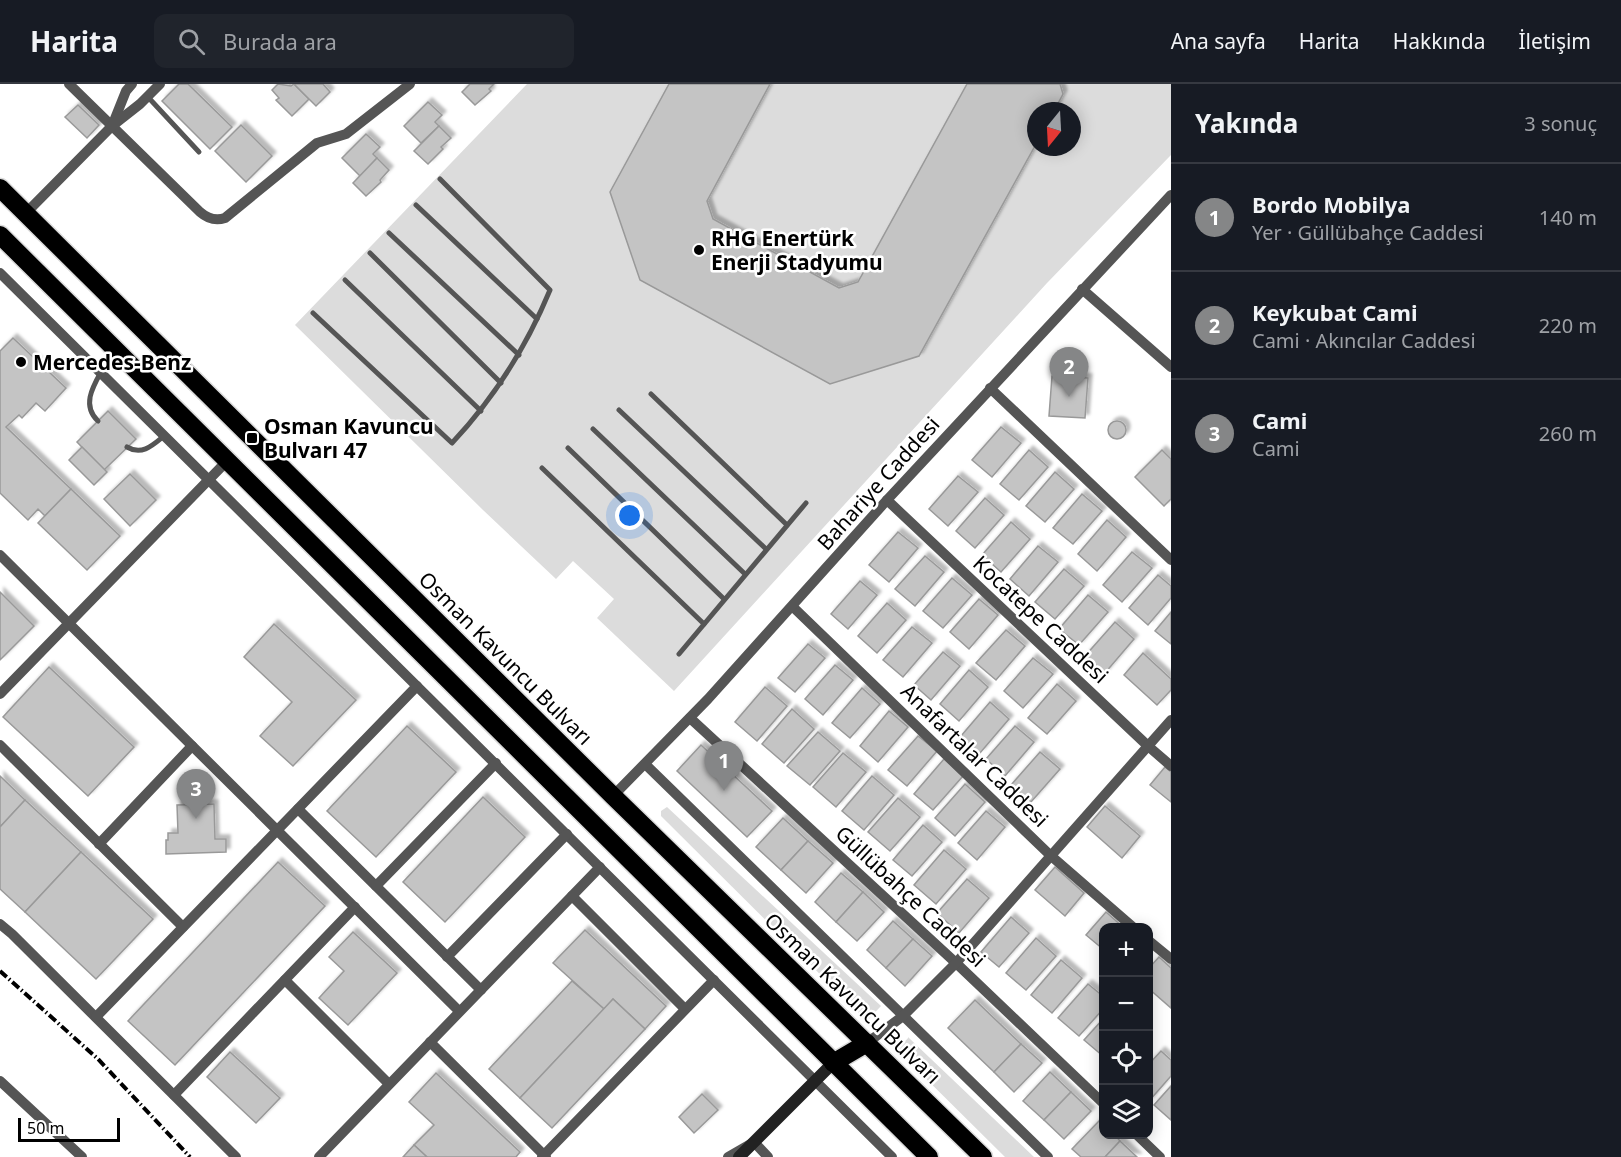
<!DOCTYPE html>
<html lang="tr">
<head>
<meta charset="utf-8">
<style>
	body { margin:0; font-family:"Noto Sans",sans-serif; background:#20242c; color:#f1f3f6 }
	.controls { position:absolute; right:18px; bottom:18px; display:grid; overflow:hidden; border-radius:12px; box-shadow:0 3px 15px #0003 }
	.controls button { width:54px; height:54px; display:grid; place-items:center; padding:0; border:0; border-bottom:2px solid #363941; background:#171b24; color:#f1f3f6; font:30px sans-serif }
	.compass { position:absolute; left:1027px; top:18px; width:54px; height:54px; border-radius:50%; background:#171b24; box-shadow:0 3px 15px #0003; rotate:198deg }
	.scale { position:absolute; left:18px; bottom:15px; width:102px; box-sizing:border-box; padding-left:6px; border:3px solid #000; border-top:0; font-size:16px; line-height:21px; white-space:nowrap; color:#000; -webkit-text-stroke:4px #fff; paint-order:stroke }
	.you { position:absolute; left:630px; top:432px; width:21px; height:21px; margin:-15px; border:4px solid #fff; border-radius:50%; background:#1a73e8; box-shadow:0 0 0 9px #1a73e833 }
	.badge { display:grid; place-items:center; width:39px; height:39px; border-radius:50%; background:#858687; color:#fff; font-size:20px; font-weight:700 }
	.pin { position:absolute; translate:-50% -50px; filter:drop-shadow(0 2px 3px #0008) }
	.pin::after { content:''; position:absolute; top:32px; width:21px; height:18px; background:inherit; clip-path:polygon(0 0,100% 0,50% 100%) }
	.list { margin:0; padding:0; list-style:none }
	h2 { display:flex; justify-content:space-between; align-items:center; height:78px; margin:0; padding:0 24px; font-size:26px }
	h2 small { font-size:20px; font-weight:400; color:#9ea1a6 }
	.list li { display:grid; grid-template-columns:39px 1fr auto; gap:18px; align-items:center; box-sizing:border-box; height:108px; padding:0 24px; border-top:2px solid #363941 }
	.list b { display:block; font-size:22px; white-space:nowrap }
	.list p { margin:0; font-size:20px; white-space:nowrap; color:#9ea1a6 }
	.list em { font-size:20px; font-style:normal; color:#9ea1a6 }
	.icon { flex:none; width:33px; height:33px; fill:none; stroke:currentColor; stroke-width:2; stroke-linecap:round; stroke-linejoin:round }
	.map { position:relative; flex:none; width:1171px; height:1073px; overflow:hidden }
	header { display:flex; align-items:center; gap:36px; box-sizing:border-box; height:84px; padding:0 30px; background:#171b24; border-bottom:2px solid #363941 }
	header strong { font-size:28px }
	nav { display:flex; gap:33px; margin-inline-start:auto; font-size:21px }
	.search { width:420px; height:54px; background:#20242c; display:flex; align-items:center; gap:15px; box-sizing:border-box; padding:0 21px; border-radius:12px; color:#9ea1a6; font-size:22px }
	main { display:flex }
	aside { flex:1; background:#171b24 }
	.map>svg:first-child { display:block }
	.green { fill:#dcdcdc; fill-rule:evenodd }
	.building { fill:#c4c4c4; stroke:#999; stroke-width:1.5; filter:url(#shadow) }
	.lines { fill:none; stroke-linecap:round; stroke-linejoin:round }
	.highway-casing { stroke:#dbdbdb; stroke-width:21 }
	.lane { stroke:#555; stroke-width:5 }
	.street { stroke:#555; stroke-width:10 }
	.secondary { stroke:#222; stroke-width:12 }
	.highway { stroke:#000; stroke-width:18 }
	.rail { stroke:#000; stroke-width:4; stroke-dasharray:9 3 1.5 3; stroke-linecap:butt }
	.poi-dot { fill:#000; stroke:#fff; stroke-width:2 }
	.labels { text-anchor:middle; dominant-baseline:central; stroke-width:5; stroke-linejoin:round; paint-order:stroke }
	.poi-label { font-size:21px; font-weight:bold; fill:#000; stroke:#fff; text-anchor:start }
	.street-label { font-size:21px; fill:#000; stroke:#fff }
</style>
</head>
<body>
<header>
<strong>Harita</strong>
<div class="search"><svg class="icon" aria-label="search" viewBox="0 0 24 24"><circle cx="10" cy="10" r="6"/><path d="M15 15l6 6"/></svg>Burada ara</div>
<nav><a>Ana sayfa</a><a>Harita</a><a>Hakkında</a><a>İletişim</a></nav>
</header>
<main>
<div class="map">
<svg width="1171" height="1073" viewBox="0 0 1171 1073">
	<defs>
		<filter id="shadow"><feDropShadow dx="4" dy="-4" stdDeviation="1.5" flood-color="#0004"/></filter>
	</defs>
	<rect width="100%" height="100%" fill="#fff"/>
	<g class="green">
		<path d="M527,0H1171V71L1047,199L674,607L597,534L614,515L573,477L556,495L483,426L295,241ZM1036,27H1072V63H1036Z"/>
		<polygon points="667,723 881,922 867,937 661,732 661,727"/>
		<polygon points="909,953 909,954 1034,1073 1005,1073 897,966"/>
	</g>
	<g class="building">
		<polygon points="179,0 188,0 232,43 210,65 162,17"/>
		<polygon points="278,0 291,2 294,0 309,15 292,32 276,16 279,14 272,6"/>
		<polygon points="294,0 323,0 330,8 316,22"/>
		<polygon points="494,0 489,5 491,7 475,21 462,8 470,0"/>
		<polygon points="669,0 770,0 707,117 713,135 839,204 858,198 967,0 1060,0 1063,10 1054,27 1036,27 1036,60 919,272 830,300 640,196 610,108"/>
		<polygon points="428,18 442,31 435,38 439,42 421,59 404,42"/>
		<polygon points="78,21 99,41 87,54 65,33"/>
		<polygon points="241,41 272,72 246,98 215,67"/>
		<polygon points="439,42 451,54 441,63 443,65 428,80 414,67"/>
		<polygon points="366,50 380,63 373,70 377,74 360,92 342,74"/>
		<polygon points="377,74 389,86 380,96 381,98 366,112 353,99"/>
		<polygon points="13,254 66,304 45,327 36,319 22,334 19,331 6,343 71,405 45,432 38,425 28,436 0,409 0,267"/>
		<polygon points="1052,292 1088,294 1085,334 1049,332"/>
		<polygon points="108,327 136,355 104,386 77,358"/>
		<circle cx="1117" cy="346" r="9"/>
		<polygon points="1001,343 1021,359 992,393 972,376"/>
		<polygon points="82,363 107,388 94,401 69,376"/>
		<polygon points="1029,366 1048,383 1019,416 1000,400"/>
		<polygon points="1162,366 1171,375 1171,415 1164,422 1135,393"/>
		<polygon points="1055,388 1074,405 1045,438 1026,422"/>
		<polygon points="130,390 156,416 130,442 104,415"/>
		<polygon points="958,392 978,408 948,442 929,425"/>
		<polygon points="71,405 120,452 87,486 38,439"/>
		<polygon points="1082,410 1102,427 1073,460 1053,444"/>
		<polygon points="985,414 1004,431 975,464 956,447"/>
		<polygon points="1107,436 1126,453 1097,487 1078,470"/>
		<polygon points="1011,438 1030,455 1001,488 982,471"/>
		<polygon points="898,448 918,464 889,498 869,481"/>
		<polygon points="1038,462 1058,478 1029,512 1010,495"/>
		<polygon points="1132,468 1152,484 1122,518 1103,501"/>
		<polygon points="925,472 944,488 915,522 895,505"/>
		<polygon points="1064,485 1084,502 1055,535 1035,518"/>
		<polygon points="1158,491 1171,502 1171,514 1148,541 1129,524"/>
		<polygon points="952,494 972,511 943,544 923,527"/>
		<polygon points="860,497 877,511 848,545 831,530"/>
		<polygon points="0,508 34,542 0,576"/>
		<polygon points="1088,511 1108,528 1079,561 1059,545"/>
		<polygon points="979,515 998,531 969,565 950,548"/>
		<polygon points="887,519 906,536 877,569 858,552"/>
		<polygon points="1171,528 1171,560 1155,547"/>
		<polygon points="1115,538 1134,555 1105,589 1085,572"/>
		<polygon points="274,540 356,616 293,682 260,652 292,618 244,573"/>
		<polygon points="912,543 932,559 903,593 883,576"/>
		<polygon points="1006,546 1025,562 996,596 976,579"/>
		<polygon points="808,560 825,574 795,608 778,594"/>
		<polygon points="943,568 960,582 931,616 914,601"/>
		<polygon points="1143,569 1171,595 1171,606 1157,621 1124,591"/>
		<polygon points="1033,574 1053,590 1023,624 1004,607"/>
		<polygon points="835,581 853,596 823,631 805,615"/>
		<polygon points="49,583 134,663 88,712 3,633"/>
		<polygon points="969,586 988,603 959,637 940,620"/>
		<polygon points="1057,600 1076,617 1047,650 1028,634"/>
		<polygon points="765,603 787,622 757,657 735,638"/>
		<polygon points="862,604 880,620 850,654 832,639"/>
		<polygon points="990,618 1009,635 980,669 961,652"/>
		<polygon points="792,625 814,645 784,679 762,660"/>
		<polygon points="889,627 908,643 878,678 860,662"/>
		<polygon points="407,642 456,688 376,773 327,727"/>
		<polygon points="1015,642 1034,658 1005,692 986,675"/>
		<polygon points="818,648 840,667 810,701 787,682"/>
		<polygon points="918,652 937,667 907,702 888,686"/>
		<polygon points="701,661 772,727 747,753 677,687"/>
		<polygon points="1040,668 1060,685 1031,718 1011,701"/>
		<polygon points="843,669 866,688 836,723 813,703"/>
		<polygon points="944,675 963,692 933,726 914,710"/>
		<polygon points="1165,683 1171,688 1171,718 1150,701"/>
		<polygon points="0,692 25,716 0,743"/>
		<polygon points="872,692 894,711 864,746 842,727"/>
		<polygon points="965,700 985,718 955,752 935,734"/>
		<polygon points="483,713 525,753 445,838 403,798"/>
		<polygon points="898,714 920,733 890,767 868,748"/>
		<polygon points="25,716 81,768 25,828 0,805 0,743"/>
		<polygon points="214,720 215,755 226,755 226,768 166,770 166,756 168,756 168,749 178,749 177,721"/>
		<polygon points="1105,722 1140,752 1122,774 1087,743"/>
		<polygon points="986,727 1005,743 977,776 958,759"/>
		<polygon points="783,734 808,757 781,786 756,763"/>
		<polygon points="923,741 942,758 912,792 893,776"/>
		<polygon points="808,757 833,779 806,809 781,786"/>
		<polygon points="944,766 966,785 936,820 914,801"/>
		<polygon points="81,768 153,835 96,895 25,828"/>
		<polygon points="278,778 325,822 175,981 128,937"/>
		<polygon points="1055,783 1084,809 1065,832 1035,806"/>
		<polygon points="841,789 863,808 836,838 815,818"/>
		<polygon points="967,795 989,814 959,849 937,829"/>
		<polygon points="863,808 884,828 857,857 836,838"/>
		<polygon points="1106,828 1124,844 1104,844 1104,866 1086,851"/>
		<polygon points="1011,833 1029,849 999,883 981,868"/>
		<polygon points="893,837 913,855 886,884 867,866"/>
		<polygon points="585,846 666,922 645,945 613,915 604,925 553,879"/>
		<polygon points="353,848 397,889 348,941 319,914 344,887 329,873"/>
		<polygon points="1036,854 1056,872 1026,906 1006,889"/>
		<polygon points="913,855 932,872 905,902 886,884"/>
		<polygon points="1159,873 1171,884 1171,924 1148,904 1148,885"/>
		<polygon points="1061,876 1082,894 1052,929 1031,911"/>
		<polygon points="572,897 604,925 520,1014 489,985"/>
		<polygon points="1088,900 1104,913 1104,924 1079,952 1058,934"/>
		<polygon points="613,915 645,945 552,1044 520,1014"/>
		<polygon points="975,916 1021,960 994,988 948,944"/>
		<polygon points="1104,934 1104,973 1084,956"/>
		<polygon points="1021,960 1042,979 1014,1008 994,988"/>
		<polygon points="1161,967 1171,976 1171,992 1149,1017 1148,981"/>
		<polygon points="230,968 280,1014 256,1039 207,993"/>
		<polygon points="1050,988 1071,1008 1044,1036 1023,1017"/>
		<polygon points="436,989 520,1068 516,1073 427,1073 414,1061 434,1041 409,1018"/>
		<polygon points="1171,1002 1171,1036 1154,1021"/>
		<polygon points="1071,1008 1091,1027 1064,1055 1044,1036"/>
		<polygon points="702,1010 718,1026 694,1049 679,1033"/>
		<polygon points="1099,1037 1104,1041 1104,1050 1114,1050 1120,1057 1105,1073 1081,1073 1072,1065"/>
		<polygon points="1120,1057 1137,1073 1105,1073"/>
		<polygon points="414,1061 427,1073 403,1073"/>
	</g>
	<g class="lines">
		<g class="highway-casing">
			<g id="highway">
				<polyline points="0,104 613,712 983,1073"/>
				<polyline points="0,151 929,1073"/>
				<polyline points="833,979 867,959"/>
			</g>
		</g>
		<g class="lane">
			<polyline points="147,12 199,68"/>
			<polyline points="416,121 537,235"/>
			<polyline points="389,149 519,271"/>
			<polyline points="370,169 501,299"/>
			<polyline points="345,196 481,327"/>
			<path d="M313,229L452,359C495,313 526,264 550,206L440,95"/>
			<polyline points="651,310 787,441"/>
			<polyline points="619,326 766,465"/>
			<path d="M98,337C82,322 92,304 101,288"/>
			<polyline points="593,345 745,490"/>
			<path d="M127,363C142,372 153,361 164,352"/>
			<polyline points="568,364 724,515"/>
			<polyline points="542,384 704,540"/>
			<polyline points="679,570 806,419"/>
		</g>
		<g class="street">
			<path d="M69,0L200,128C208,135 216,137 225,134L317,59L346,50L410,0"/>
			<polyline points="112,42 126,7 132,0"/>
			<polyline points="26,129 112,42 140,20 160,0"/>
			<polyline points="0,189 892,1073"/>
			<polyline points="1082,205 1171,283"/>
			<polyline points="990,304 1171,476"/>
			<polyline points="887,416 1148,662 1171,682"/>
			<polyline points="0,471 459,927"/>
			<polyline points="793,523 1050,771 1134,844"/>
			<polyline points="0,610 227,377"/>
			<polyline points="690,634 956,879 1104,1020"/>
			<polyline points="0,661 183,843"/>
			<polyline points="645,680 1048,1073"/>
			<polyline points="613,712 708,615 887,416 1171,111"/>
			<polyline points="298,725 481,906"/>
			<polyline points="99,760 192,662"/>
			<polyline points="376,802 496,679"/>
			<polyline points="572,812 685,925"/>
			<polyline points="0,840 12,850 236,1073"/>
			<polyline points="1148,856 1171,875"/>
			<polyline points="447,873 567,750"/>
			<polyline points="285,896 389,1000"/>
			<polyline points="96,933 417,602"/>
			<polyline points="430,958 546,1073"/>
			<polyline points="867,959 903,932 956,879 1171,636"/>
			<polyline points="0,997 82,1073"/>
			<polyline points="174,1011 355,823"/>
			<polyline points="1136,1050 1160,1073"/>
			<polyline points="319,1073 600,783"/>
			<polyline points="542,1073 714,896"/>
			<polyline points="728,1073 754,1058 768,1073"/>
		</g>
		<polyline class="secondary" points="739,1073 833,979"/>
		<use href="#highway" class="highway"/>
		<polyline class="rail" points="0,887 98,975 190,1073"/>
	</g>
	<g class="poi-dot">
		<circle cx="699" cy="166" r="6"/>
		<circle cx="21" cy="278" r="6"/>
		<rect x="246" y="348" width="12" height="12" rx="3"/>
	</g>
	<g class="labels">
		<g class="poi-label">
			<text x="711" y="154">RHG Enertürk<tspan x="711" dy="24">Enerji Stadyumu</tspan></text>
			<text x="33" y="278">Mercedes-Benz</text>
			<text x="264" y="342">Osman Kavuncu<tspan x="264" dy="24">Bulvarı 47</tspan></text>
		</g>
		<g class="street-label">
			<text transform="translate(878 399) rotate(-48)">Bahariye Caddesi</text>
			<text transform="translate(1041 535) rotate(43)">Kocatepe Caddesi</text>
			<text transform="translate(506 574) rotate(45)">Osman Kavuncu Bulvarı</text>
			<text transform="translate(975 671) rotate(44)">Anafartalar Caddesi</text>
			<text transform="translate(911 812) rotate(43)">Güllübahçe Caddesi</text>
			<text transform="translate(853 914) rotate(44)">Osman Kavuncu Bulvarı</text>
		</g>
	</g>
</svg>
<div class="controls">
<button>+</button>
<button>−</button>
<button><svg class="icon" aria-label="locate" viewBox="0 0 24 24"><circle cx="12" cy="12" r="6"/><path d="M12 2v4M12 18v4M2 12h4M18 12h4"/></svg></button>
<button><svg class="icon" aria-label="layers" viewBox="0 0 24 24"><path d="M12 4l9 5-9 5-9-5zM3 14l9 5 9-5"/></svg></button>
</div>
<svg class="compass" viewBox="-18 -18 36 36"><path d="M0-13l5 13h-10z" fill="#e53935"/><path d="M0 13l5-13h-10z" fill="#9ea1a6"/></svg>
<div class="scale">50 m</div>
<div class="you"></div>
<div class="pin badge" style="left:724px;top:707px">1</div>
<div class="pin badge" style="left:1069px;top:313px">2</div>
<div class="pin badge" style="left:196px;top:735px">3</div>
</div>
<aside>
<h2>Yakında<small>3 sonuç</small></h2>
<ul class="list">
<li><span class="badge">1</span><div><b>Bordo Mobilya</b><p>Yer · Güllübahçe Caddesi</p></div><em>140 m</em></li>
<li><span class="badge">2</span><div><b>Keykubat Cami</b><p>Cami · Akıncılar Caddesi</p></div><em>220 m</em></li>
<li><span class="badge">3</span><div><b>Cami</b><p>Cami</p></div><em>260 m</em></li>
</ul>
</aside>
</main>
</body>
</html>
